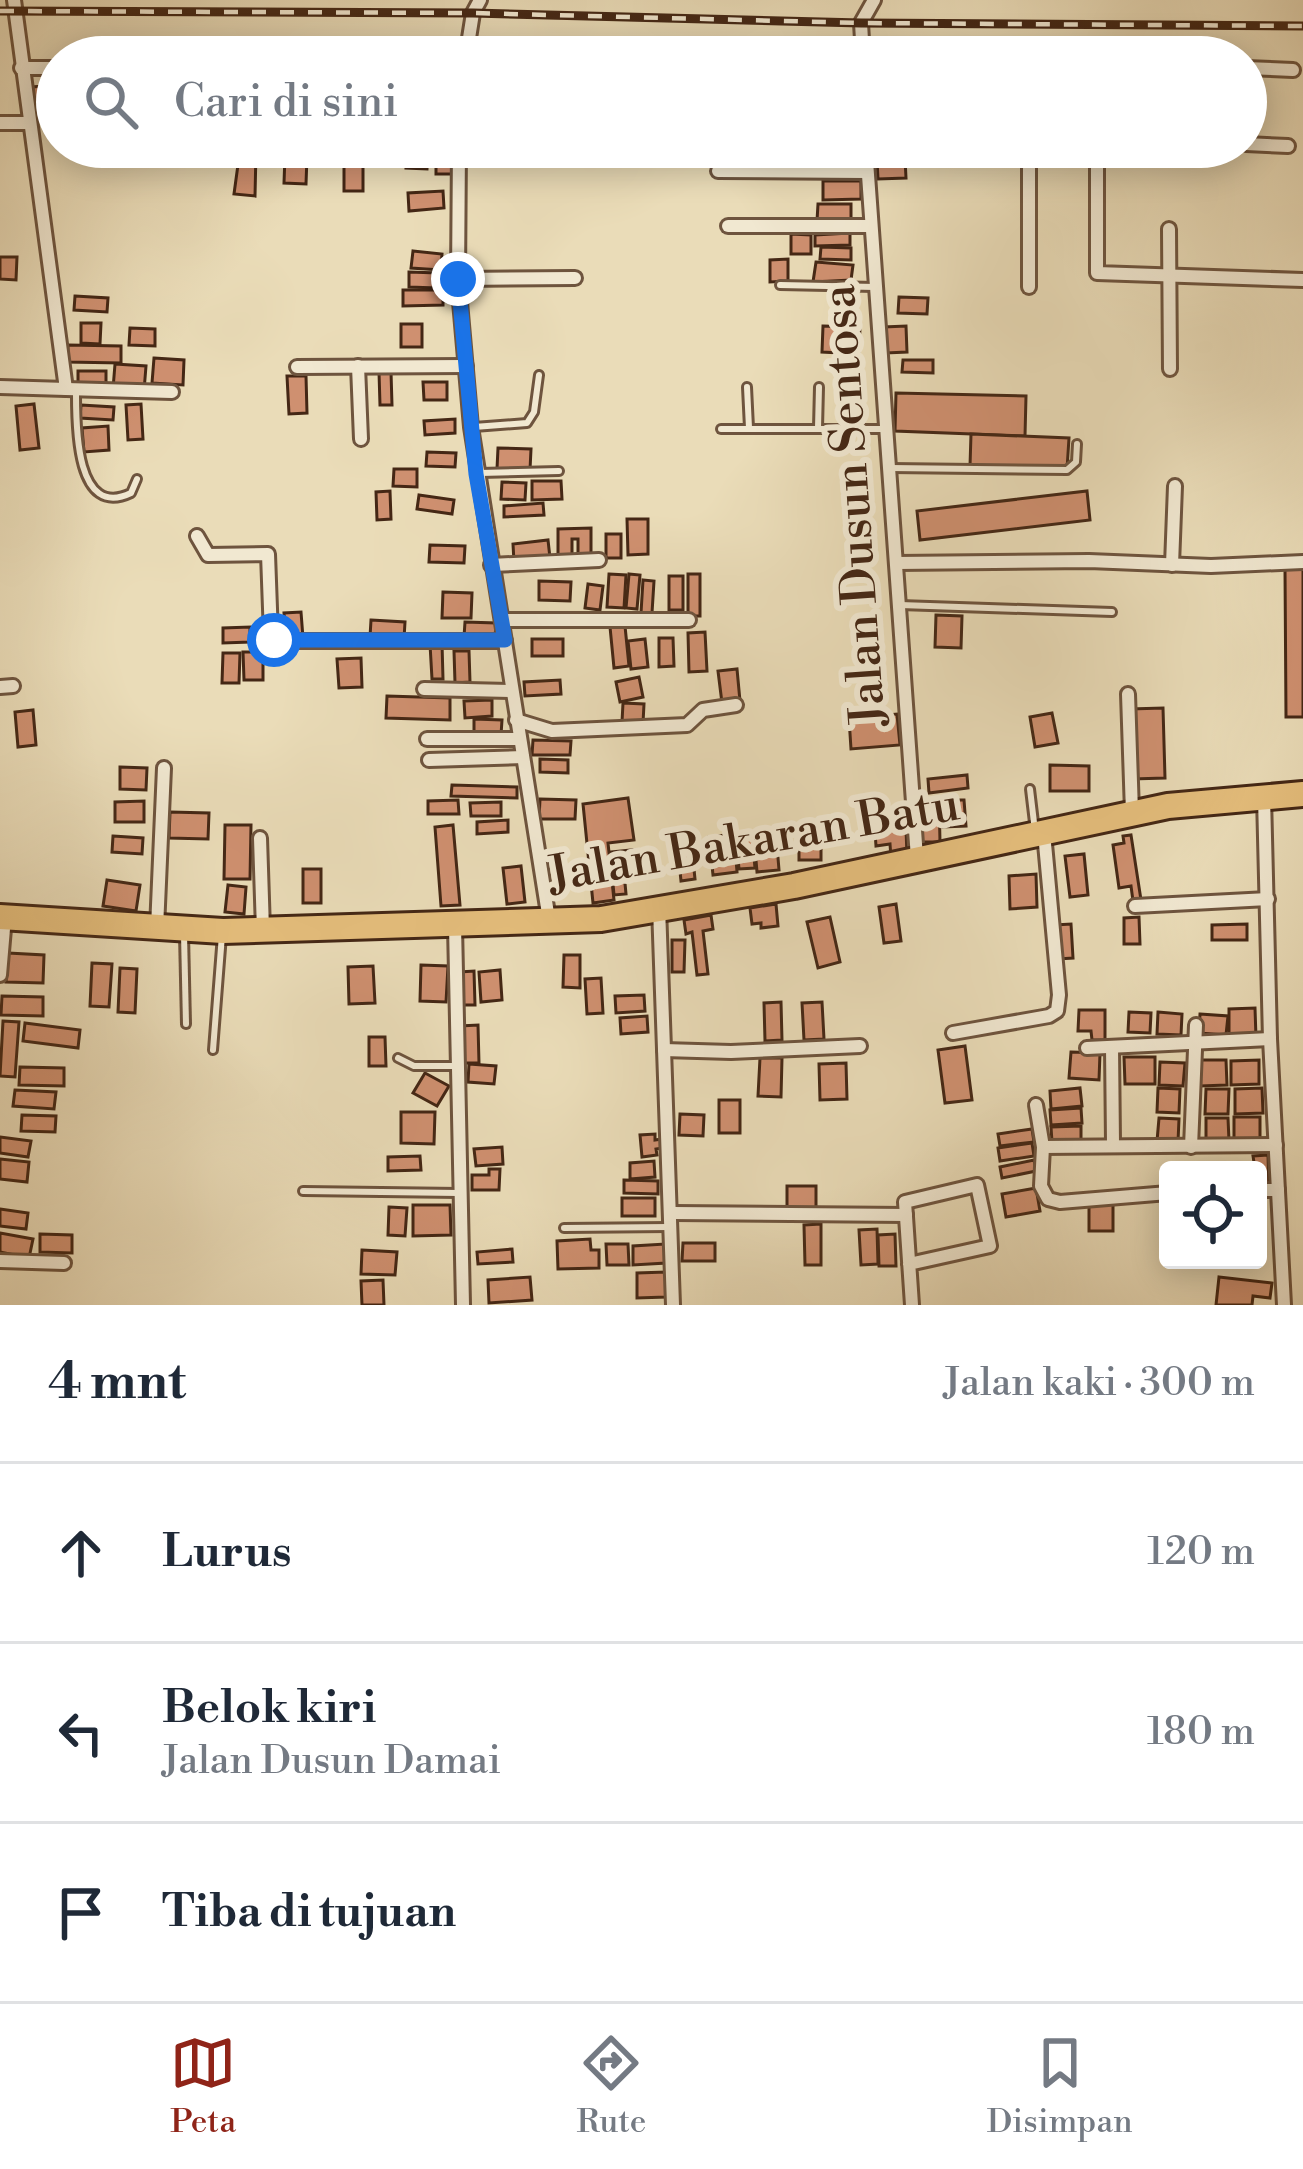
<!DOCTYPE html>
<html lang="id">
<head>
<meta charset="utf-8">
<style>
	body { margin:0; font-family:"Libre Bodoni",serif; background:#f6f6f7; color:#1f2937 }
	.controls { position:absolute; right:36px; bottom:36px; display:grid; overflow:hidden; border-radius:12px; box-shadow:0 6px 30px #0003 }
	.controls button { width:108px; height:108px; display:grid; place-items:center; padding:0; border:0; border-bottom:3px solid #e0e1e3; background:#fff; color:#1f2937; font:60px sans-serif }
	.stop { position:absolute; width:36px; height:36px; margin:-27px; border:9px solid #1a73e8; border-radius:50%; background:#fff }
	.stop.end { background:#1a73e8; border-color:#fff; box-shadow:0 3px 12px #0008 }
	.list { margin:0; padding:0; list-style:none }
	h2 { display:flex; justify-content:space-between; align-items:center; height:156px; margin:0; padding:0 48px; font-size:51px }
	h2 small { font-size:39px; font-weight:400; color:#747a83 }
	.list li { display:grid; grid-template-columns:78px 1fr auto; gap:36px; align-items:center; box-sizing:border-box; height:180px; padding:0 48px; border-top:3px solid #e0e1e3 }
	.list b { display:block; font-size:45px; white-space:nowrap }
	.list p { margin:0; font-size:39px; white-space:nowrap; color:#747a83 }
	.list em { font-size:39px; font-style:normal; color:#747a83 }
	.icon { flex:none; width:66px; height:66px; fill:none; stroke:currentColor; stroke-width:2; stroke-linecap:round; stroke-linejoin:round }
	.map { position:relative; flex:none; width:1303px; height:1305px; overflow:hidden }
	.search { position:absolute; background:#fff; box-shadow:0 6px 30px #0003; left:36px; right:36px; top:36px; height:132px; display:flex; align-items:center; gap:30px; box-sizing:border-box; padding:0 42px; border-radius:66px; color:#747a83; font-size:45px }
	.sheet { height:696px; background:#fff }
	nav { display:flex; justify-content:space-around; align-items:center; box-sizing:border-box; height:168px; border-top:3px solid #e0e1e3; background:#fff; font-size:33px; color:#747a83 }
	nav a { display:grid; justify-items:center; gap:6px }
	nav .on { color:#8f2418 }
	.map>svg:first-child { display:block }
	.building { fill:#cf9070; stroke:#442715; stroke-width:3 }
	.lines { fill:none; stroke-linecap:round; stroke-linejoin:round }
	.lane-casing { stroke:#6e543e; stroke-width:12 }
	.street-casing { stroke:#6e543e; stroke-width:18 }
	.highway-casing { stroke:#442715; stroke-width:30 }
	.lane { stroke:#f1e8d1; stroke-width:6 }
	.street { stroke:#f1e8d1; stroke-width:12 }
	.highway { stroke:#e5be7c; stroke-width:24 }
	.rail-casing { stroke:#442715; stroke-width:9 }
	.rail { stroke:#f1e8d1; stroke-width:4.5; stroke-dasharray:14; stroke-linecap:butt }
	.route { stroke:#1a73e8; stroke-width:15 }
	.labels { text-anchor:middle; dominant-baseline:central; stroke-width:12; stroke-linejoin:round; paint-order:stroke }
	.street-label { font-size:48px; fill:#442715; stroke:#f1e8d1 }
</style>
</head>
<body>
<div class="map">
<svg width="1303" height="1305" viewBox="0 0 1303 1305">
	<rect width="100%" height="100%" fill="#eadcb8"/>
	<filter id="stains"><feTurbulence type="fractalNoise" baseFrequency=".00167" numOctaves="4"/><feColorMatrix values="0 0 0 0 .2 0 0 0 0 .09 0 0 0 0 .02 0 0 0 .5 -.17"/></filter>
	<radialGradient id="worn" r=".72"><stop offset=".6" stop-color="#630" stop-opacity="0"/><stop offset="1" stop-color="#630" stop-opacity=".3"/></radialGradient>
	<g class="building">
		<polygon points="57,85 57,106 33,108 32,87"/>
		<polygon points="407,147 428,147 427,169 406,168"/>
		<rect x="436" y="147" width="19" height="27"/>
		<polygon points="790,147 811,147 811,168 788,167"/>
		<polygon points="838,147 855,147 853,168 828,167 829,150 838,151"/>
		<polygon points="240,150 256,151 255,196 234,194"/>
		<polygon points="285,155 307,156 306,184 284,183"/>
		<rect x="344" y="155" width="19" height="36"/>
		<polygon points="905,158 906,178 878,179 877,160"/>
		<polygon points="823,181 861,181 861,199 823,200"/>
		<polygon points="443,191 444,208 409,211 408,193"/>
		<polygon points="818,204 851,204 851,221 817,221"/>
		<polygon points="850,233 850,245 815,246 815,235"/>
		<polygon points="791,234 811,235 811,254 791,254"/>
		<polygon points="821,247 851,248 851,260 820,259"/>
		<polygon points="413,251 442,254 441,270 411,268"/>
		<polygon points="0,257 17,257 16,280 0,279"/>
		<polygon points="788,259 788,281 770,282 770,260"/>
		<polygon points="816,262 853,265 851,280 813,282"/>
		<polygon points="409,272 438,273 437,288 409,287"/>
		<polygon points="403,290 443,290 443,305 403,306"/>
		<polygon points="75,296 108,298 107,312 74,310"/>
		<polygon points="899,297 928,298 927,314 898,313"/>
		<polygon points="81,323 101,323 100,344 81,343"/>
		<rect x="401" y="324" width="21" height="23"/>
		<polygon points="823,326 860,327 859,354 822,352"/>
		<polygon points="906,326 907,352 886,353 884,327"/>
		<polygon points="130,328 155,329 155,346 129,345"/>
		<polygon points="68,345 121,346 121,363 67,362"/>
		<polygon points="154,358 184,360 183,385 152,383"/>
		<polygon points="903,360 933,360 933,373 902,372"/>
		<polygon points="115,364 146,366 144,391 113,389"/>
		<rect x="78" y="371" width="28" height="13"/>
		<polygon points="379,372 391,372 392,405 380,405"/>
		<polygon points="287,376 306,376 307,413 289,414"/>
		<polygon points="423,382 447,382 447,400 424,400"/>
		<polygon points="896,393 1026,396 1025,436 895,431"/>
		<polygon points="34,404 39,448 20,450 16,406"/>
		<polygon points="141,404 143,439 128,440 126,405"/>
		<polygon points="81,405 114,407 113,420 80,418"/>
		<polygon points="455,419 455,433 425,435 424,421"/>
		<polygon points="108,426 109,450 84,452 82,428"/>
		<polygon points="971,434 1069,438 1067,469 970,466"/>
		<polygon points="498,448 531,449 530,470 497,469"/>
		<polygon points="427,452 456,453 455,467 426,466"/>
		<polygon points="394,469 417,469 417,487 393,486"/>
		<polygon points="532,481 561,481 562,499 532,500"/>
		<polygon points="502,482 526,483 525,500 501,499"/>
		<polygon points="390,491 391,519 377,520 376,492"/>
		<polygon points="1087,491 1090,520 920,540 917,511"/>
		<polygon points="419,495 454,500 452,514 417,509"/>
		<polygon points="543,503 544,515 504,517 504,506"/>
		<polygon points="627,519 648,519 648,554 628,555"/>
		<polygon points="591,528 591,556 578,556 578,539 572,539 572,556 558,557 558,529"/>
		<rect x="606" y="534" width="15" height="24"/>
		<polygon points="548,540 550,558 514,562 513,544"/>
		<polygon points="430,545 465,546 464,563 429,562"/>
		<polygon points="1303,568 1303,717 1286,717 1285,569"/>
		<polygon points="609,574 626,575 624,608 607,607"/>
		<polygon points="629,574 640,575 637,609 626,608"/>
		<rect x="688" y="574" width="12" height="42"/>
		<rect x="669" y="576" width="14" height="34"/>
		<polygon points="643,580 654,581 652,613 641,613"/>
		<polygon points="539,581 571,582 570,601 539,600"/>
		<polygon points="588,584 603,586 600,610 585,608"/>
		<polygon points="443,592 472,593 471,618 442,618"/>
		<polygon points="301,612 303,638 286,640 284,613"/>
		<polygon points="936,615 962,616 961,648 935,647"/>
		<polygon points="371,620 405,622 404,639 370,637"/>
		<polygon points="465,622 496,623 495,638 464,637"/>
		<polygon points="625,626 629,666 614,668 610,627"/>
		<polygon points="250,627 250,642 223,643 223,628"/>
		<polygon points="705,632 707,671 689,672 688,633"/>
		<polygon points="659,638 673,638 674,666 659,667"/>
		<rect x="532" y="639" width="31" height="17"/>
		<polygon points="645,639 648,667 631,669 628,641"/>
		<polygon points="442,643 443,679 432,679 430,644"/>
		<polygon points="454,651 469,651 470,682 455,683"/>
		<polygon points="243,652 263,652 263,680 244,680"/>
		<polygon points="223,653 240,653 239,683 222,683"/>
		<polygon points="361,658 362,687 339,688 337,659"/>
		<polygon points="737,669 740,701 722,703 718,671"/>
		<polygon points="639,677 643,697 620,702 616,682"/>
		<polygon points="560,680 561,694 525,696 524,682"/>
		<polygon points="387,696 450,698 450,720 386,718"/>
		<polygon points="492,700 492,716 465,718 464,701"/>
		<polygon points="623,703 644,704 643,723 622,722"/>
		<polygon points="1163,708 1165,778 1132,779 1130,709"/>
		<polygon points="33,710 36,745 18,747 15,712"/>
		<polygon points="1052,713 1058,743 1035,747 1030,717"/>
		<polygon points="897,714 900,745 851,749 849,718"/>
		<polygon points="474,719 502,720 501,735 474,734"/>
		<polygon points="533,740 571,741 570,755 532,755"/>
		<polygon points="540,759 568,760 568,773 540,772"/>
		<polygon points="1050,765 1089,766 1089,791 1050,791"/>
		<polygon points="120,767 147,768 146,790 120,789"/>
		<polygon points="967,775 968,788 929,793 928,779"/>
		<polygon points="452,785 517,787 517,798 451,796"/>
		<polygon points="628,798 634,840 608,843 614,900 593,903 583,804"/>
		<polygon points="939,798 940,842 921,842 920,799"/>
		<polygon points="942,798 949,798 950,815 958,814 957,800 964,800 966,826 943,827"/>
		<polygon points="540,799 576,800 575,819 539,819"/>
		<polygon points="458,800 459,814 428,814 428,801"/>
		<polygon points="144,801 144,822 115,822 115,802"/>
		<polygon points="501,802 501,816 471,816 470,803"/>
		<polygon points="170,812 209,813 208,839 169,838"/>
		<polygon points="508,820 508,832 477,834 477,822"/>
		<polygon points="225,825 251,825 250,879 224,879"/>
		<polygon points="453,825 460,905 441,906 435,827"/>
		<rect x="799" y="827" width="22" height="33"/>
		<polygon points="906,828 907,857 891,858 890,844 876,846 875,832"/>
		<polygon points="734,834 737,872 713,875 709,837"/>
		<polygon points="776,834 779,870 757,872 754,837"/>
		<polygon points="752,835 755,868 739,869 736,837"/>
		<polygon points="1131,835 1141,900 1133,901 1131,886 1119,888 1113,845 1124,843 1123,836"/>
		<polygon points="113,836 143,838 142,854 112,852"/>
		<polygon points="691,840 695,879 681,881 677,842"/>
		<polygon points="632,850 633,862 623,862 626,894 614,895 610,852"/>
		<polygon points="1084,854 1088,895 1070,897 1065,856"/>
		<polygon points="521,866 525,902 507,904 503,868"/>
		<rect x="303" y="869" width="18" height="34"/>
		<polygon points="1036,874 1037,907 1010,909 1009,876"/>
		<polygon points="107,880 140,885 136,911 103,906"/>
		<polygon points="228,885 246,887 244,914 225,912"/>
		<polygon points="776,904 778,926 761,928 761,923 752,924 750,908"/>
		<polygon points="896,904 901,941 884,943 879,907"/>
		<polygon points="711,915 713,929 703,931 708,974 697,975 692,932 686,934 684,920"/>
		<polygon points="830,917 840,962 818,968 807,922"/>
		<polygon points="1139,917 1140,944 1124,944 1124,918"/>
		<polygon points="1071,924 1073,958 1058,959 1055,925"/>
		<polygon points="1247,924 1247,940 1212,940 1212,925"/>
		<polygon points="672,940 685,940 684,972 672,972"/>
		<polygon points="8,953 44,955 43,983 6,982"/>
		<polygon points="564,955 580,955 580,988 563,987"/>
		<polygon points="92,963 112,964 109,1007 90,1006"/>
		<polygon points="421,965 448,966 446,1002 420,1001"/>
		<polygon points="373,966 375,1003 349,1004 348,967"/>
		<polygon points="120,968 137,969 135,1013 118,1012"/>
		<polygon points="500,970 502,1000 481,1002 479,972"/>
		<polygon points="474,971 475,1005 461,1005 460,972"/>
		<polygon points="601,978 603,1013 587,1014 585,979"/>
		<polygon points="644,995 645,1011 616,1013 615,996"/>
		<polygon points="2,996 43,997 43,1016 1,1015"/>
		<polygon points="781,1002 782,1040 765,1041 764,1003"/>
		<polygon points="822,1002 824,1039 804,1040 802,1003"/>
		<polygon points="1255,1008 1256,1038 1229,1038 1229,1009"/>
		<polygon points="1079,1010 1105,1010 1105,1040 1092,1040 1091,1031 1078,1031"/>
		<polygon points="1129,1012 1151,1013 1150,1033 1128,1032"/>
		<polygon points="1158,1012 1182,1014 1181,1035 1157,1034"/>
		<polygon points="1200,1014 1228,1016 1226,1035 1199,1033"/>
		<polygon points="647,1016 648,1032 621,1034 620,1018"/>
		<polygon points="3,1021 19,1022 15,1077 0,1076"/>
		<polygon points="25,1023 80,1030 78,1048 23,1041"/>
		<polygon points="478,1025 479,1063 461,1063 460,1026"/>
		<polygon points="369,1037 385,1037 386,1066 369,1066"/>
		<polygon points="965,1046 972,1100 945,1103 938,1050"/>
		<polygon points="1071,1052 1100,1053 1099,1080 1069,1078"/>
		<polygon points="1124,1057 1155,1057 1155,1084 1125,1084"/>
		<polygon points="760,1058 782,1058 781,1097 758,1096"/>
		<polygon points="1200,1060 1226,1060 1227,1085 1200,1086"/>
		<polygon points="1259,1060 1259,1084 1231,1085 1231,1061"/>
		<polygon points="1160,1062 1185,1063 1183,1086 1159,1085"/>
		<polygon points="846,1063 847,1099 820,1100 819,1064"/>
		<polygon points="469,1064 496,1066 494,1084 468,1082"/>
		<polygon points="20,1067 64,1068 64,1086 19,1085"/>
		<polygon points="425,1073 449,1086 437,1106 413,1093"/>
		<polygon points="1080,1088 1082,1106 1051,1109 1050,1091"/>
		<polygon points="1158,1088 1180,1089 1179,1113 1157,1112"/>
		<polygon points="1262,1088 1263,1113 1235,1114 1235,1089"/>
		<polygon points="1206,1089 1229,1089 1228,1114 1205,1114"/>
		<polygon points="15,1090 56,1092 54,1109 13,1106"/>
		<rect x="719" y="1100" width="21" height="33"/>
		<polygon points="1081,1108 1082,1123 1051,1125 1050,1110"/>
		<polygon points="401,1112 435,1112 434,1144 401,1143"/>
		<polygon points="680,1114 704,1115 703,1136 679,1135"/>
		<polygon points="22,1115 56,1116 55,1132 21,1131"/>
		<polygon points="1234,1117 1260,1117 1260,1140 1234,1141"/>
		<polygon points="1159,1118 1179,1119 1178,1142 1157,1141"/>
		<polygon points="1206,1118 1228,1118 1229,1141 1206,1141"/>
		<polygon points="1081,1126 1081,1140 1052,1142 1051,1127"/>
		<polygon points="1032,1129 1034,1142 1000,1146 998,1134"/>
		<polygon points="655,1134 655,1140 662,1139 663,1148 656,1149 657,1155 642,1157 640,1135"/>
		<polygon points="0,1137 31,1141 28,1157 0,1153"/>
		<polygon points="1032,1143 1034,1156 1000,1161 998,1148"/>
		<polygon points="502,1147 503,1164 476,1166 474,1149"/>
		<polygon points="1268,1155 1269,1188 1258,1188 1253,1156"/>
		<polygon points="420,1156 421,1170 388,1171 388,1157"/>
		<polygon points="0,1159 29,1162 27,1182 0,1179"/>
		<polygon points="1034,1160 1036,1171 1002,1178 1000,1167"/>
		<polygon points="654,1161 655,1177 630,1179 630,1163"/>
		<polygon points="489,1169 500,1169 499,1190 472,1190 472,1175 489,1175"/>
		<polygon points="624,1180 658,1181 658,1194 624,1193"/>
		<rect x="787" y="1186" width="29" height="22"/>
		<polygon points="1036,1188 1040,1211 1006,1217 1002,1194"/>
		<rect x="622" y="1198" width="33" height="18"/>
		<rect x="1089" y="1198" width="24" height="33"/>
		<polygon points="413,1205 450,1205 451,1235 413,1236"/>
		<polygon points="389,1207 407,1208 405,1236 388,1235"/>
		<polygon points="0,1209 28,1213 26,1229 0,1226"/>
		<polygon points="821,1224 821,1265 805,1265 804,1225"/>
		<polygon points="877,1229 878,1264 861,1265 859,1230"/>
		<polygon points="0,1233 33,1239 29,1258 0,1252"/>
		<polygon points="40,1234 72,1235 72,1253 40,1252"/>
		<polygon points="895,1234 896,1266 879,1266 878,1235"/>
		<polygon points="590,1239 591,1250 599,1250 599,1268 558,1269 557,1241"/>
		<polygon points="683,1243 715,1243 715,1261 682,1261"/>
		<polygon points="606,1244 628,1244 629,1265 607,1265"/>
		<polygon points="665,1244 666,1263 633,1265 633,1246"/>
		<polygon points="512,1249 513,1262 478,1264 477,1252"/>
		<polygon points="362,1250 397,1252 395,1275 361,1274"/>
		<polygon points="666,1272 666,1297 637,1298 637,1273"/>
		<polygon points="530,1277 532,1300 489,1303 488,1280"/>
		<polygon points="1219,1277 1272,1283 1270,1298 1253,1296 1252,1305 1216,1305"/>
		<polygon points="383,1280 384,1305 362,1305 361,1281"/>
	</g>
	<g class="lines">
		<g class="lane-casing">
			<g id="lane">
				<polyline points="780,285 875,287"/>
				<polyline points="747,387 749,428"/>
				<path d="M76,393C76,424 75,520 131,493L137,479"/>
				<polyline points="474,427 527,423 534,412 539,375"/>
				<polyline points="818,428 819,387"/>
				<polyline points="721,429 885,429"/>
				<polyline points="890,468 1067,470 1076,462 1077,444"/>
				<polyline points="480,473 559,471"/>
				<polyline points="900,605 1112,612"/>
				<polyline points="1030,789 1035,831"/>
				<polyline points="184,934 186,1024"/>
				<polyline points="213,1050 222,935"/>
				<polyline points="398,1058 414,1066 455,1066"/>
				<polyline points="303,1191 459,1193"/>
				<polyline points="564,1228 669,1227"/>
			</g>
		</g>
		<g class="street-casing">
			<g id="street">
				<polyline points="466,57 473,13 480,0"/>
				<polyline points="863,57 861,23 874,0"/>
				<polyline points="21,68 57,68"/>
				<polyline points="1246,68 1293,70"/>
				<polyline points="0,123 29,123"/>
				<polyline points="1246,144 1288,146"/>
				<polyline points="459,147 458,279 471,427 549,920"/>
				<polyline points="866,147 917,858"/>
				<polyline points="1097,147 1097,273 1303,280"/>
				<polyline points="718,171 867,172"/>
				<polyline points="728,226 871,226"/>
				<polyline points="1169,229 1170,369"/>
				<polyline points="458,279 575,278"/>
				<polyline points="1029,287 1029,147"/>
				<polyline points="358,366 361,439"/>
				<polyline points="297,367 466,366"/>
				<polyline points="0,387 66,389 14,0"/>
				<polyline points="66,389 172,392"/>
				<polyline points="197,536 208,555 268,554 271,636 276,641 505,641"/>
				<polyline points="897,563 1089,561 1211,566 1303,562"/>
				<polyline points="491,565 599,560"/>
				<polyline points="1172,565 1175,486"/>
				<polyline points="503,620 689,620"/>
				<polyline points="0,687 13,686"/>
				<polyline points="424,689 512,691"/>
				<polyline points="1128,694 1132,812"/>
				<polyline points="516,720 552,731 665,726 687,725 703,710 736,705"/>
				<polyline points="427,739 520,739"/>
				<polyline points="429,760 523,757"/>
				<polyline points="1264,797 1270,1039 1284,1305"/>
				<polyline points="260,838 263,930"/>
				<polyline points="1135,906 1268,899"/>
				<polyline points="659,907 673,1305"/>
				<polyline points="455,926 463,1305"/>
				<polyline points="157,928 164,768"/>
				<polyline points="0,975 5,917"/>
				<polyline points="953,1033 1049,1016 1057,1011 1059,995 1044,833"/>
				<polyline points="1112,1047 1113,1143"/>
				<polyline points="1087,1048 1270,1039"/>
				<polyline points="664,1050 731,1052 860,1046"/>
				<polyline points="1036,1105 1043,1147 1041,1186 1048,1199 1060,1202 1168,1193"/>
				<polyline points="1043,1147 1276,1145"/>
				<polyline points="1191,1147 1196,1025"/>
				<polyline points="1258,1190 1278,1190"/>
				<polyline points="673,1213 906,1215"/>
				<polyline points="0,1261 64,1263"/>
				<polyline points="909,1264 990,1246 977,1185 905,1202 912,1305"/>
			</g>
		</g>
		<g class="highway-casing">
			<polyline id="highway" points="0,917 223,931 601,919 794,886 1168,806 1303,794"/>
		</g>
		<use href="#lane" class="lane"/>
		<use href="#street" class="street"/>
		<use href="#highway" class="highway"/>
		<g class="rail-casing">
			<polyline id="rail" points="0,11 473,13 861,23 1303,26"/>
		</g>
		<use href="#rail" class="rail"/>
	</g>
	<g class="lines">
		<polyline class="route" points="274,640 505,640 476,474 458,279"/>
	</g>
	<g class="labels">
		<g class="street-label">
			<text transform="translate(855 505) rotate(-94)">Jalan Dusun Sentosa</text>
			<text transform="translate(754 841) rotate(-10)">Jalan Bakaran Batu</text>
		</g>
	</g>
	<rect width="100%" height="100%" filter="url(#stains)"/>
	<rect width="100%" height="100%" fill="url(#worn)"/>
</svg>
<div class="controls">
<button><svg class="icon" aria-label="locate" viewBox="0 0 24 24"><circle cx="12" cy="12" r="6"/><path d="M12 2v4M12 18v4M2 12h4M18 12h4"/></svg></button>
</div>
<div class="stop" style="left:274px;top:640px"></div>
<div class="stop end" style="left:458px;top:279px"></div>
<div class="search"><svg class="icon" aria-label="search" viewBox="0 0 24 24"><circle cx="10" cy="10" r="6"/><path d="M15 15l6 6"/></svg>Cari di sini</div>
</div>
<section class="sheet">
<h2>4 mnt<small>Jalan kaki · 300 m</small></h2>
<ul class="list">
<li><svg class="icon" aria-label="ahead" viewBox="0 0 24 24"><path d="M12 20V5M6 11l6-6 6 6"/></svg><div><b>Lurus</b></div><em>120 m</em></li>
<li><svg class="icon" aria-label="left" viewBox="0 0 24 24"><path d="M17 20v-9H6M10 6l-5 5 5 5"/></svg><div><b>Belok kiri</b><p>Jalan Dusun Damai</p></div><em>180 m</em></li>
<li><svg class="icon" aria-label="arrive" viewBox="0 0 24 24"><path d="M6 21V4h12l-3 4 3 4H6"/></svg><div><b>Tiba di tujuan</b></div></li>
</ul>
</section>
<nav>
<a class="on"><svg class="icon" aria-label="map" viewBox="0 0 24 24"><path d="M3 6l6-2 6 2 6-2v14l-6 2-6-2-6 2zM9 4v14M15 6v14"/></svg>Peta</a>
<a><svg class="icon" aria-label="directions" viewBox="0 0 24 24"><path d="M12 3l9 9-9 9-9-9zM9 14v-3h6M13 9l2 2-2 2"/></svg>Rute</a>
<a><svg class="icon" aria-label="saved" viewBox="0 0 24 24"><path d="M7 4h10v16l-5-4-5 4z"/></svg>Disimpan</a>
</nav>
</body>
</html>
